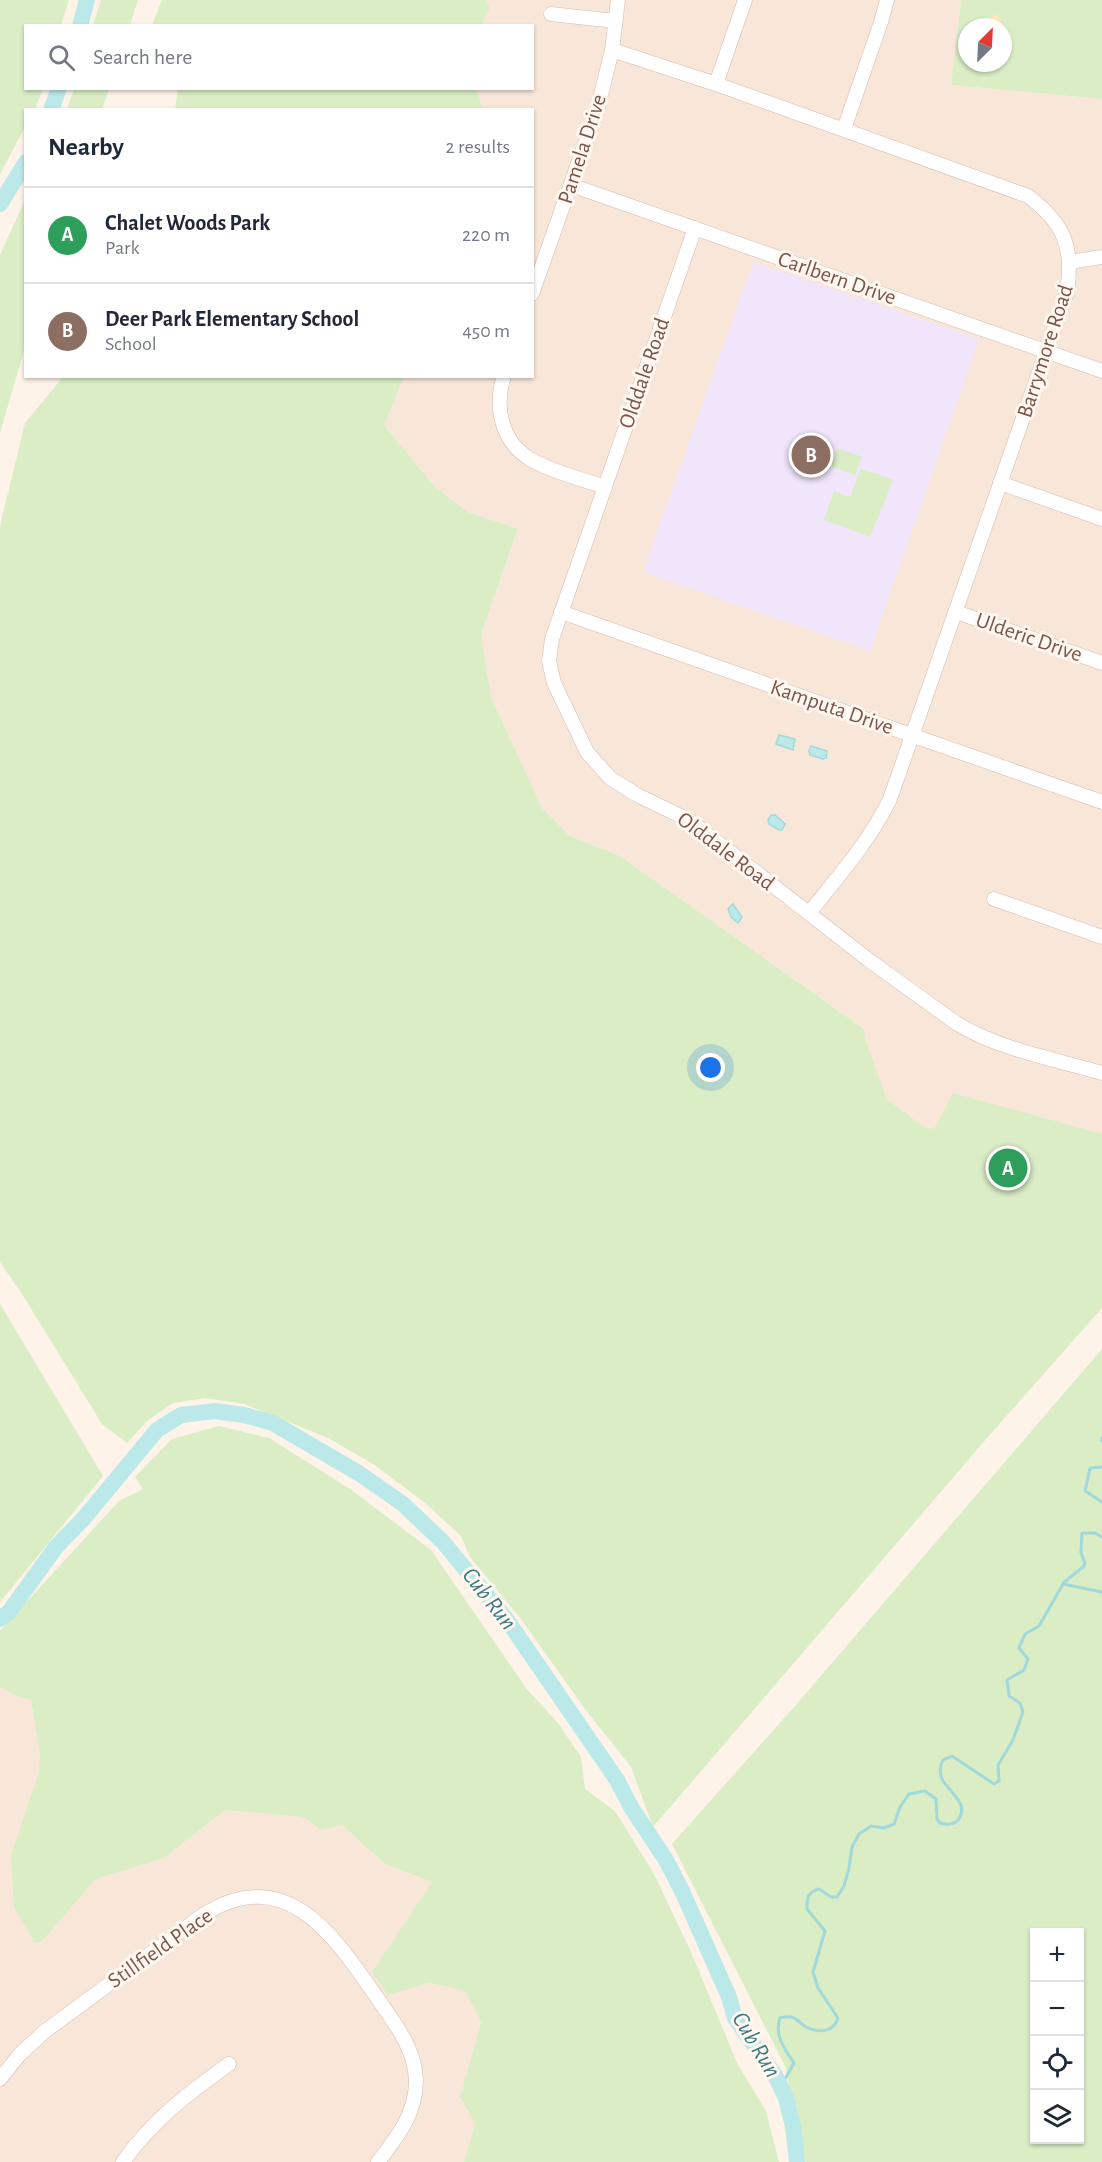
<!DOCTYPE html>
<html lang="en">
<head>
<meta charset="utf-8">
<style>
	body { margin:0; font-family:"Alegreya Sans",sans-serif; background:#f6f6f7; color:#1f2937 }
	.controls { position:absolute; right:18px; bottom:18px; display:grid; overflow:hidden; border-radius:0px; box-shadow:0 2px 4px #0004 }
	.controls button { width:54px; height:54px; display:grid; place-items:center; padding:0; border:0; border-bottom:2px solid #e0e1e3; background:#fff; color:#1f2937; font:30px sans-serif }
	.compass { position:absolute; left:958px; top:18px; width:54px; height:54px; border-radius:50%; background:#fff; box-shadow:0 2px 4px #0004; rotate:24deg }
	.you { position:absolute; left:711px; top:1068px; width:21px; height:21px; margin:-15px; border:4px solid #fff; border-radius:50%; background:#1a73e8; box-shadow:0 0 0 9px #1a73e833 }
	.badge { display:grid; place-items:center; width:39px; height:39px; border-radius:50%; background:#db2777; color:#fff; font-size:20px; font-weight:700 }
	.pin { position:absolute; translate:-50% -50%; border:3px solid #fff; box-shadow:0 2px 6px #0006 }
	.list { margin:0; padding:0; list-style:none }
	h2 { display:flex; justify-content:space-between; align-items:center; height:78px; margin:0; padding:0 24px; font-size:26px }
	h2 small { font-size:20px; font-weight:400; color:#747a83 }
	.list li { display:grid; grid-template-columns:39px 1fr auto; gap:18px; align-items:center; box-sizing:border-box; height:96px; padding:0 24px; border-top:2px solid #e0e1e3 }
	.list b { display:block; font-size:22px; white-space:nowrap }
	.list p { margin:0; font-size:20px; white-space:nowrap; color:#747a83 }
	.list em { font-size:20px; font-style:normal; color:#747a83 }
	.icon { flex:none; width:33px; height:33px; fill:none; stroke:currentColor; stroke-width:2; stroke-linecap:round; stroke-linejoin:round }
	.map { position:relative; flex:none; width:1102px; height:2162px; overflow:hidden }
	.search { position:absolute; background:#fff; box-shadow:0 2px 4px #0004; left:24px; top:24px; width:510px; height:66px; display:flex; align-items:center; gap:15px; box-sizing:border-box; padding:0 21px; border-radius:0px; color:#747a83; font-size:22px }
	.panel { position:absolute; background:#fff; box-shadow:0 2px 4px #0004; left:24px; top:108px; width:510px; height:270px; border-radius:0px }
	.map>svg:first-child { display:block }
	.residential { fill:#f8e7d9 }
	.education { fill:#f0e5fa }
	.green { fill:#daedc5; fill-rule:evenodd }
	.sand { fill:#fee9c2 }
	.water { fill:#bbe8e9; stroke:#a1d9db; stroke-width:1.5 }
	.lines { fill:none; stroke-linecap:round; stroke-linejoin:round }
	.stream { stroke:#a1d9db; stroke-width:3 }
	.river { stroke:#bbe8e9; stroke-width:16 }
	.minor-casing { stroke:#d3bbb0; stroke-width:15 }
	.minor { stroke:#fff; stroke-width:14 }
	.labels { text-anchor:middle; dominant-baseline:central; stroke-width:6; stroke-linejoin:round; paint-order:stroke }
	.street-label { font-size:22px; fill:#7a554a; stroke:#fff7f0 }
	.water-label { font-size:24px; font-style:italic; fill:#3c7c7f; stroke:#fff7f0 }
</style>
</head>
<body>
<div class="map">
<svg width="1102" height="2162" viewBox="0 0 1102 2162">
	<rect width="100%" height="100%" fill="#fdf3e9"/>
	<g class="residential">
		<polygon points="486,0 961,0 951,85 1102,99 1102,1172 924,1127 887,1099 864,1039 864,1029 620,856 570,836 542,808 491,697 481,634 518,530 468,512 435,487 384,425 404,377 532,376 532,110 483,109 476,89 532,88 532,26 481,25 490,8"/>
		<polygon points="0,1687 19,1697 31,1700 40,1755 38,1775 42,1941 96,1879 164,1858 225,1810 303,1817 321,1830 342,1825 385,1864 432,1882 388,1995 429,1983 465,1991 481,2022 460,2097 475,2123 464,2162 0,2162"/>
	</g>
	<polygon class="education" points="753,262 979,339 870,651 643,572"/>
	<g class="green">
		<polygon points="0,0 69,0 61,25 26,26 26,88 43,89 35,109 26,110 25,127 0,174"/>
		<polygon points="101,0 138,0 130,25 93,25"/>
		<polygon points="162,0 486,0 490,8 481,25 152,25"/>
		<path d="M961,0H1102V99L951,85ZM967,27H1003V63H967Z"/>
		<polygon points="178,88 476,89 483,109 175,109"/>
		<polygon points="74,89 109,89 102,109 67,109"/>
		<polygon points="25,200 25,347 0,433 0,255"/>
		<polygon points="63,377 404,377 384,425 435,487 468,512 518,529 481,634 491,697 542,808 570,836 620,856 864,1029 865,1039 887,1099 924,1127 934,1129 953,1093 1102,1134 1102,1308 987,1438 653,1827 631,1767 585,1709 521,1619 470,1557 461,1536 424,1502 373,1464 328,1438 244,1404 205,1398 173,1403 148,1420 127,1443 102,1424 22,1294 0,1262 0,526 25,423"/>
		<polygon points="837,448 862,457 855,475 830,466"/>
		<polygon points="861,468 893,480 870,537 824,520 834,491 850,497"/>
		<polygon points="0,1304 103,1476 0,1602"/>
		<path d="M1102,1349V2162H801L786,2068L672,1844L795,1706ZM1034,1932H1080V2140H1034Z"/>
		<polygon points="219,1426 269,1438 350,1489 431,1550 526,1688 558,1723 581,1757 585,1789 615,1811 654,1874 691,1952 737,2063 766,2111 779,2162 464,2162 475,2123 460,2097 481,2022 465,1991 429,1983 388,1995 372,1972 432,1882 385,1864 342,1825 321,1830 303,1817 225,1810 164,1858 96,1879 42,1941 35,1943 14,1907 11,1855 38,1775 40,1755 31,1700 19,1697 0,1687 0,1631 119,1501 143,1489 135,1477 172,1439"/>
	</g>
	<polygon class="sand" points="998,15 1001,20 998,27 981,27 990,17"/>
	<g class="water">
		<polygon points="779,735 795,739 793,750 776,744"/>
		<polygon points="811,746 827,751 826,758 823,759 810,755 809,750"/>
		<polygon points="771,815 775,815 785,824 782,830 779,830 769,824 768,820"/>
		<polygon points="733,904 742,917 738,923 731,917 728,909"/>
	</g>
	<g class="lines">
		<g class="stream">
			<polyline points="1102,1438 1102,1441"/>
			<polyline points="1102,1467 1090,1468 1085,1491 1102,1502"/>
			<polyline points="1063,1583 1083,1567 1085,1563 1081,1553 1082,1533 1095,1533 1102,1537"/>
			<path d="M781,2086L794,2063C784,2048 774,2035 780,2018C784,2017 790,2016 794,2018C799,2020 802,2025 806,2027C819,2033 833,2033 838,2018L818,1988L813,1972L825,1931L807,1909C807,1897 807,1893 819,1889L831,1897H837L844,1886L849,1868L852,1847L859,1834L871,1826L884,1828L894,1824L900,1807L909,1794L925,1791L936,1799L937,1819L940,1823C947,1825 953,1825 958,1820C971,1804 946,1789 942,1779C939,1771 940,1767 943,1760L952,1756L994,1784L999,1781L998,1765L1013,1740L1023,1712L1020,1703L1009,1696L1007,1680L1024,1670L1028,1659L1019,1648L1025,1634L1039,1626L1063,1584L1102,1592"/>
		</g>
		<g class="river">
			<polyline points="80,26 87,0"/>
			<polyline points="51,110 59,88"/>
			<polyline points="0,204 26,162"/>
			<polyline points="0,1619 9,1612 56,1547 84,1518 157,1430 181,1415 215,1411 244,1415 273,1423 360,1474 403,1504 443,1542 507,1620 617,1780 631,1807 666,1860 683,1893 729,1997 735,2018 775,2075 786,2098 793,2126 797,2162"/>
		</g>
		<g class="minor-casing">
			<g id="minor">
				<polyline points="551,14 615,21"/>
				<path d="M612,50L716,84L1028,196C1064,223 1074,247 1067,292L890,799C869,842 838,877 809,913"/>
				<polyline points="716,84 745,0"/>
				<polyline points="844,129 881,22 887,0"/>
				<polyline points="571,185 1102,371"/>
				<path d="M695,228L552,639L549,661L554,683L587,752L610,778L637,795L689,820L870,961L956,1023C998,1049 1054,1059 1102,1073"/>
				<polyline points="1070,262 1102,257"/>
				<polyline points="532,294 598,107 612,50 618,0"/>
				<path d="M504,376C494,407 501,441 530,459C547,470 584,480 605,487"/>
				<polyline points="1000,483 1102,519"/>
				<polyline points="561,612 1102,802"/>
				<polyline points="956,612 1102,663"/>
				<polyline points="994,899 1102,937"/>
				<path d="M0,2079L20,2054L44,2032L203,1915C286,1862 334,1936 376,1996C394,2023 415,2047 416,2081C416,2114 397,2137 378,2162"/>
				<path d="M123,2162C152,2120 189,2093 229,2064"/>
			</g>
		</g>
		<use href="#minor" class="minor"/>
	</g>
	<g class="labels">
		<g class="street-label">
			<text transform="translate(582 149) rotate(-72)">Pamela Drive</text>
			<text transform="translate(837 278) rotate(19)">Carlbern Drive</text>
			<text transform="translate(1045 351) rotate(-72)">Barrymore Road</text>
			<text transform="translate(644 373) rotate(-71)">Olddale Road</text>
			<text transform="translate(1029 637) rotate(19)">Ulderic Drive</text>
			<text transform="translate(832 707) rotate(19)">Kamputa Drive</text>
			<text transform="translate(726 851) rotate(37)">Olddale Road</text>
			<text transform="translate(160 1948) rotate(-35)">Stillfield Place</text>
		</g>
		<g class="water-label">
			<text transform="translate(489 1599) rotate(52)">Cub Run</text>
			<text transform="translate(756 2045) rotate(59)">Cub Run</text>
		</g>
	</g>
</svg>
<div class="controls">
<button>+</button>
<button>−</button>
<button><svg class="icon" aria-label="locate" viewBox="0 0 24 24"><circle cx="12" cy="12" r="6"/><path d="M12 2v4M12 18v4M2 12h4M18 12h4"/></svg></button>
<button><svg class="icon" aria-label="layers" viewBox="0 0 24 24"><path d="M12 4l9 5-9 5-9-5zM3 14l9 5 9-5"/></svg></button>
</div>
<svg class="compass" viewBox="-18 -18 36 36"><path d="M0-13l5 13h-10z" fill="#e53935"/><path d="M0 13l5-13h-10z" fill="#747a83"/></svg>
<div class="you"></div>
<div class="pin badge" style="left:1008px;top:1168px;background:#2e9e5b">A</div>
<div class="pin badge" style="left:811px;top:455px;background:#8d6e63">B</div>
<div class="search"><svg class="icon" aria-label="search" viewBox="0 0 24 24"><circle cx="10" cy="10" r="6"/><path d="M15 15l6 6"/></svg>Search here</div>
<section class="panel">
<h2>Nearby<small>2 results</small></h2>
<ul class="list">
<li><span class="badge" style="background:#2e9e5b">A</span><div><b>Chalet Woods Park</b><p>Park</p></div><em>220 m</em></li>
<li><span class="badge" style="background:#8d6e63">B</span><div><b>Deer Park Elementary School</b><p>School</p></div><em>450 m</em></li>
</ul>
</section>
</div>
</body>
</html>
